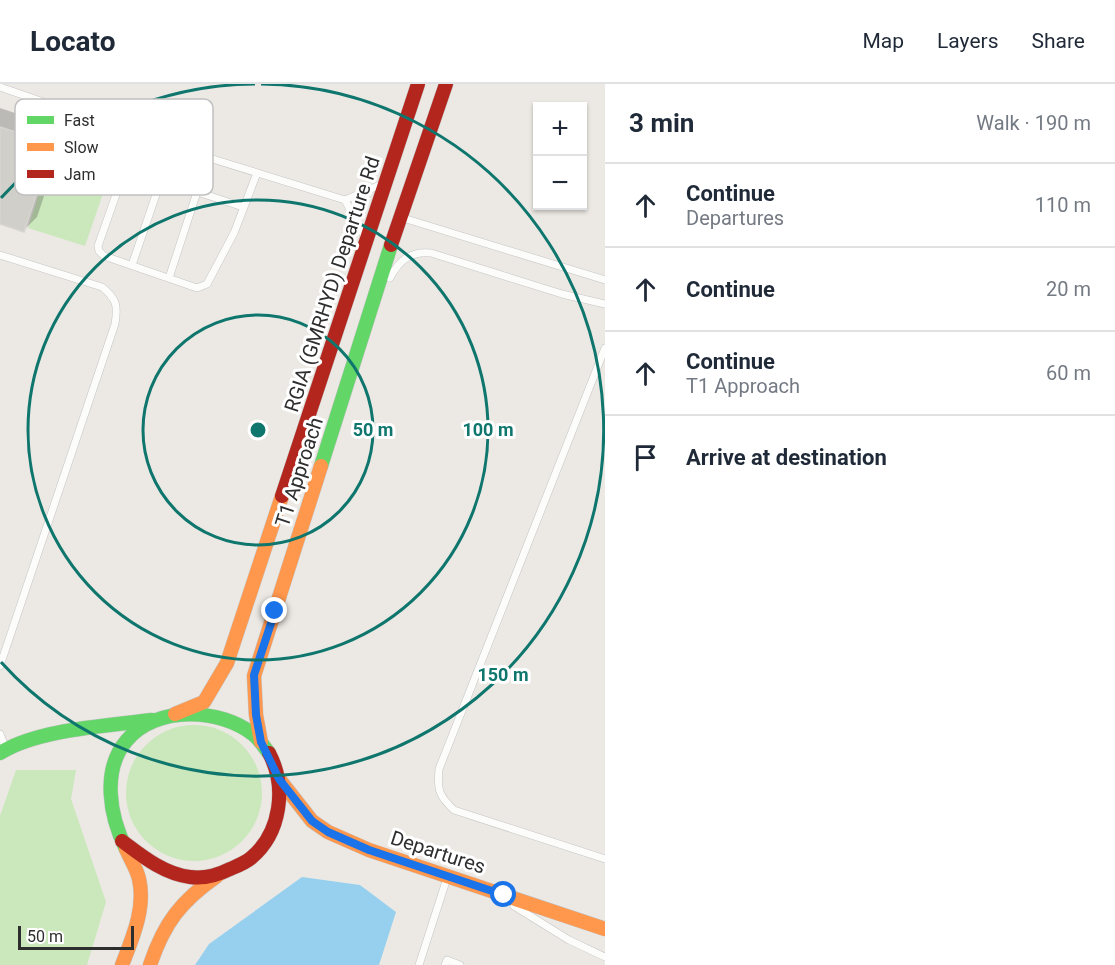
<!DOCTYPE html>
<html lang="en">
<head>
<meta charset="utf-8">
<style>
	body { margin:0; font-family:Roboto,sans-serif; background:#f6f6f7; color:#1f2937 }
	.controls { position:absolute; right:18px; top:18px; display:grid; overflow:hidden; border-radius:0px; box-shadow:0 2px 4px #0004 }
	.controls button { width:54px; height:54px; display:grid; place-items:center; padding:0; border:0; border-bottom:2px solid #e0e1e3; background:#fff; color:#1f2937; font:30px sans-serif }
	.scale { position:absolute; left:18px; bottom:15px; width:116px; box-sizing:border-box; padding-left:6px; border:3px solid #2e2e2e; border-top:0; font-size:16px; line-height:21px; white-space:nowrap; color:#2e2e2e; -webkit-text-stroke:4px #fff; paint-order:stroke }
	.stop { position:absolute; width:18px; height:18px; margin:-14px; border:4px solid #1a73e8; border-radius:50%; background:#fff }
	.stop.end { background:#1a73e8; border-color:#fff; box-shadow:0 2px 6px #0008 }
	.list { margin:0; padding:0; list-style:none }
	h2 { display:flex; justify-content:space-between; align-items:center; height:78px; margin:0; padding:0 24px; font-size:26px }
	h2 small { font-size:20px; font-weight:400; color:#747a83 }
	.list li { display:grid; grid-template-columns:39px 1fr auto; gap:18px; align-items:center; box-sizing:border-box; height:84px; padding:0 24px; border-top:2px solid #e0e1e3 }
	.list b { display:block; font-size:22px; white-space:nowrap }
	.list p { margin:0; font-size:20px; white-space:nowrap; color:#747a83 }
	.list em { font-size:20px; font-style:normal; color:#747a83 }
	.icon { flex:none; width:33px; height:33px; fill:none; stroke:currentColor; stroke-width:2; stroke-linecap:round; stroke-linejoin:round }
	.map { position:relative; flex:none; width:605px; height:881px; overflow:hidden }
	header { display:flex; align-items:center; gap:36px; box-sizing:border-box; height:84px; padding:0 30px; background:#fff; border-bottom:2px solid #e0e1e3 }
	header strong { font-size:28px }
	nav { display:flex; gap:33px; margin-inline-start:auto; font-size:21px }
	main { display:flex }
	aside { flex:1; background:#fff }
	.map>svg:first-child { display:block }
	.green { fill:#cbe7bc }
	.water { fill:#97d0ee }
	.shadow { fill:#0003 }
	.building { fill:#d1cfca; stroke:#d7d4d0; stroke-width:1.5 }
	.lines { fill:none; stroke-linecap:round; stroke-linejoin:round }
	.lane-casing { stroke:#c5c5c5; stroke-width:8 }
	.fast-casing { stroke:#c5c5c5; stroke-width:15 }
	.slow-casing { stroke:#c5c5c5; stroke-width:15 }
	.jam-casing { stroke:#c5c5c5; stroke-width:15 }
	.lane { stroke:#fcfcfb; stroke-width:7 }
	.fast { stroke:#63d668; stroke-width:14 }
	.slow { stroke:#ff974d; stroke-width:14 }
	.jam { stroke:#b3261e; stroke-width:14 }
	.route { stroke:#1a73e8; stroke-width:8 }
	.ring { fill:none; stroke:#0f766e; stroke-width:3 }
	.labels { text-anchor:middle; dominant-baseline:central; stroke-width:6; stroke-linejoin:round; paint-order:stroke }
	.street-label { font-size:20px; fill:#2e2e2e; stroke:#fff }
	.key { fill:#fff; stroke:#c0c0c0; stroke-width:1.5 }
	.key-label { font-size:16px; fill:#2e2e2e }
	.centre { fill:#0f766e; stroke:#fff; stroke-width:3 }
	.ring-label { font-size:18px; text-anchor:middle; font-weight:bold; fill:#0f766e; stroke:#fff; stroke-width:6; stroke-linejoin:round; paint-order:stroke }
</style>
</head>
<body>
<header>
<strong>Locato</strong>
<nav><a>Map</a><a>Layers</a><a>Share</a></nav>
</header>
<main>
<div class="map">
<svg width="605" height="881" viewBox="0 0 605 881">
	<rect width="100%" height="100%" fill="#ece9e4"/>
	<g class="green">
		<polygon points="51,72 109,92 85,162 28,144"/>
		<circle cx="194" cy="709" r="68"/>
		<polygon points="16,686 76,686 71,715 106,818 87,881 0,881 0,732"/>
	</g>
	<polygon class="water" points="302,793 360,801 396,828 379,881 195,881 209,860"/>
	<polygon class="shadow" points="0,24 66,46 37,133 23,147 0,139"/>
	<polygon class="building" points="0,43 53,60 24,148 0,140"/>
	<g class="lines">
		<g class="lane-casing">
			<g id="lane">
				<polyline points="0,3 177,64 345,116 380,101"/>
				<path d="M58,23C53,37 45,51 59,62L243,123"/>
				<polyline points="125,85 98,162 99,167 104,172 197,204 207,200 234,149 257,89"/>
				<polyline points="345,116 364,152"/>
				<polyline points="403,134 605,196"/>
				<path d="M0,171L102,203C117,215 118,222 115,240L0,582"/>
				<polyline points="132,181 161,96"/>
				<polyline points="169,194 197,108"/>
				<path d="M390,194C399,176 411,167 431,169L562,210L605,220"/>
				<path d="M605,264L439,685C437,706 439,712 454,726L605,775"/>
				<polyline points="0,650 5,663"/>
				<polyline points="514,822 569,856 605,873"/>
				<polyline points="419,881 447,794"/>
				<polyline points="445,881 447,876 460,881"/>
			</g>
		</g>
		<g class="fast-casing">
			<g id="fast">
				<polyline points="321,382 391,161"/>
				<path d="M0,669C38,645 107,642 152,636"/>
				<path d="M126,765C110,733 101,686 127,656C156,621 221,624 254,651C260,656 264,663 269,669"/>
			</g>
		</g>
		<g class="slow-casing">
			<g id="slow">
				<polyline points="175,630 204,618 227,579 282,412"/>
				<polyline points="261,658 256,631 254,592 321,382"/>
				<polyline points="279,695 312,737 328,748 369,766 605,845"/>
				<path d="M122,881C132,855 146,824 139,795C137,785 130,775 126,765"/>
				<path d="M150,881C164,839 181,817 217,792"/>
			</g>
		</g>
		<g class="jam-casing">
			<g id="jam">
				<polyline points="391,161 446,0"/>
				<polyline points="282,412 418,0"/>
				<path d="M122,757C142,772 164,790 190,793C204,795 218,791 230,785C237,782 245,779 251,774C281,749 287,703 269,669"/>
			</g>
		</g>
		<use href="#lane" class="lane"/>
		<use href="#fast" class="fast"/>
		<use href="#slow" class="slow"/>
		<use href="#jam" class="jam"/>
	</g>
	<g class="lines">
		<polyline class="route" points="275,527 254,591 256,631 261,658 279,695 312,737 328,748 369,766 504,811"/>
	</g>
	<g class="ring">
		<circle cx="258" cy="346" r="115"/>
		<circle cx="258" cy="346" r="230"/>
		<path d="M1 114A346 346 0 0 1 255 0M261 0A346 346 0 1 1 1 578"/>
	</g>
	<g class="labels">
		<g class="street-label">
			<text transform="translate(332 200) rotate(-72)">RGIA (GMRHYD) Departure Rd</text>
			<text transform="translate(299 388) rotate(-72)">T1 Approach</text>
			<text transform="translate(438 768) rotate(18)">Departures</text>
		</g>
	</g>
	<rect x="15" y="15" width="198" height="96" rx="9" class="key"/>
	<rect x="27" y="32" width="27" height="8" fill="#63d668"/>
	<rect x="27" y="59" width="27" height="8" fill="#ff974d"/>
	<rect x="27" y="86" width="27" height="8" fill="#b3261e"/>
	<g class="key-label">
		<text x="64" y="42">Fast</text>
		<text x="64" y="69">Slow</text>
		<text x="64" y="96">Jam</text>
	</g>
	<circle cx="258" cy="346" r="9" class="centre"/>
	<g class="ring-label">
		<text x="373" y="352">50 m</text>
		<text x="488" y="352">100 m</text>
		<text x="503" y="597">150 m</text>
	</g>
</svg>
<div class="controls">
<button>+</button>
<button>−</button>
</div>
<div class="scale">50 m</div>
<div class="stop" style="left:504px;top:811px"></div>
<div class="stop end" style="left:275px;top:527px"></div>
</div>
<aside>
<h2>3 min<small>Walk · 190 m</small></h2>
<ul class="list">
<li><svg class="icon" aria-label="ahead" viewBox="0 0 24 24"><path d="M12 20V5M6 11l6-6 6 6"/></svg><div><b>Continue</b><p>Departures</p></div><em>110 m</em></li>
<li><svg class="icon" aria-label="ahead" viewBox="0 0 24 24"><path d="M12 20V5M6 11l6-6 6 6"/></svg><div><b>Continue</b></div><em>20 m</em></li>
<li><svg class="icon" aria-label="ahead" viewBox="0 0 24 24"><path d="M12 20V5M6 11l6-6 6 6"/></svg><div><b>Continue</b><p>T1 Approach</p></div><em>60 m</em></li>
<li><svg class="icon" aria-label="arrive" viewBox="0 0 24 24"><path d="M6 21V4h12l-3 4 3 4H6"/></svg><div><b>Arrive at destination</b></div></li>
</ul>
</aside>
</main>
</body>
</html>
